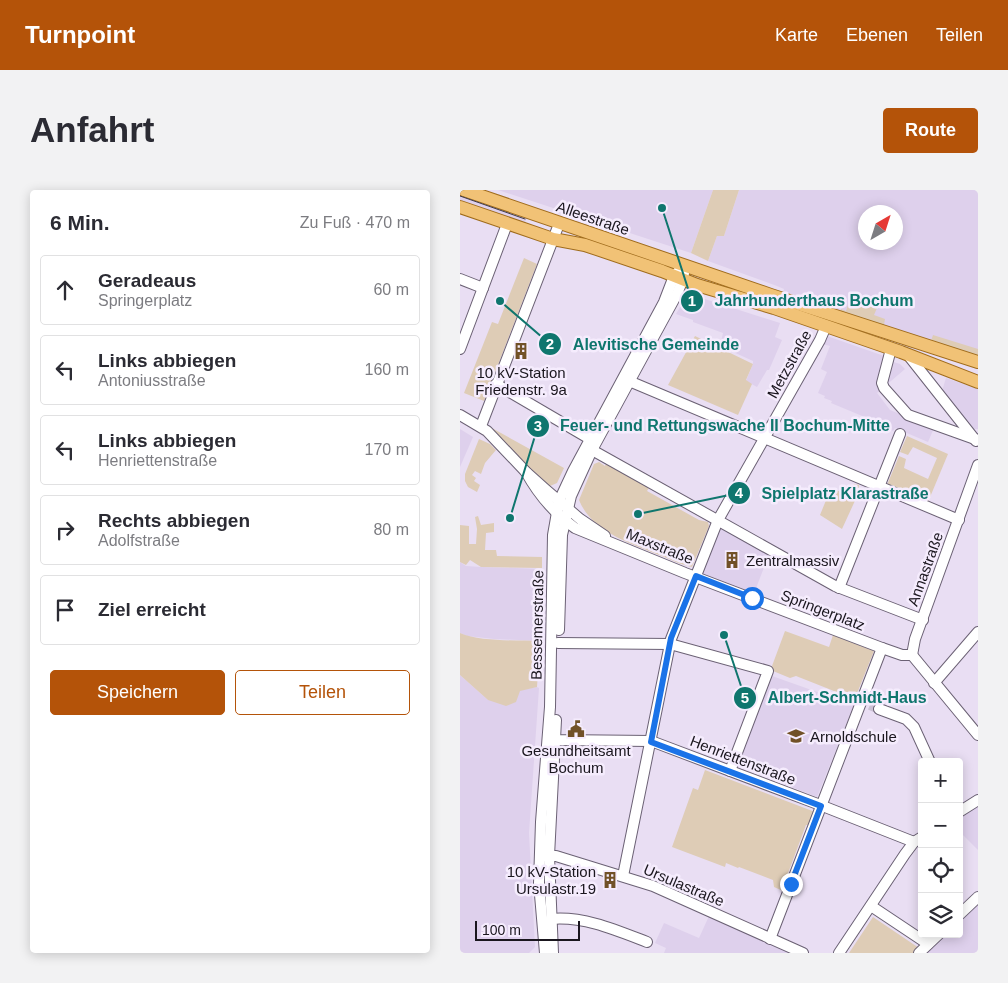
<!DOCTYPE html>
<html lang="de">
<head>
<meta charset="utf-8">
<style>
	body { margin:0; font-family:Helvetica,sans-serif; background:#f2f2f3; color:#2b2b33 }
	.controls { position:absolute; right:15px; bottom:15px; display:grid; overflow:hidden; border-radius:5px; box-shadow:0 2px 12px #0003 }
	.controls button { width:45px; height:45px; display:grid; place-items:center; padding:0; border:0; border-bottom:1px solid #e1e1e2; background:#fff; color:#2b2b33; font:25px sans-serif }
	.compass { position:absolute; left:398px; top:15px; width:45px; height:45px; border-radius:50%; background:#fff; box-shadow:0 2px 12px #0003; rotate:39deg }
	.scale { position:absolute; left:15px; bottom:12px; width:105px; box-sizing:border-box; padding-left:5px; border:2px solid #1a161e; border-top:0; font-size:14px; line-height:18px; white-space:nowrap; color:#1a161e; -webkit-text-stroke:4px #f5ecfd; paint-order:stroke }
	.stop { position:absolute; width:15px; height:15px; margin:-11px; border:4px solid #1a73e8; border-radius:50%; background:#fff }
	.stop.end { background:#1a73e8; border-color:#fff; box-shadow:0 1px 5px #0008 }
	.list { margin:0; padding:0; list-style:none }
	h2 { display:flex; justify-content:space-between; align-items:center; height:65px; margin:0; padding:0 20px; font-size:21px }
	h2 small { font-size:16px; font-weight:400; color:#7c7c81 }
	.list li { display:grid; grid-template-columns:32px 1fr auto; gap:15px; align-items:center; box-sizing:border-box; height:70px; margin:0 10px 10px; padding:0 10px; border:1px solid #e1e1e2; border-radius:5px }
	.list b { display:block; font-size:19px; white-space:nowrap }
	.list p { margin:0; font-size:16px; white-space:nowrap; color:#7c7c81 }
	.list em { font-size:16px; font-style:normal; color:#7c7c81 }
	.actions { display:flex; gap:10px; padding:15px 20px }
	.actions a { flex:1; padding:11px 0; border:1px solid #b45309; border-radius:5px; text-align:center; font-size:18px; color:#b45309 }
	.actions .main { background:#b45309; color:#fff }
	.icon { flex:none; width:28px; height:28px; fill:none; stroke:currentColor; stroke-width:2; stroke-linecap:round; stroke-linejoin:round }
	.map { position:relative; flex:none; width:518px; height:763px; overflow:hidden; border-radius:5px }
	header { display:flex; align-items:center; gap:30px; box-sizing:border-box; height:70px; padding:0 25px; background:#b45309; color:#fff }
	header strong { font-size:24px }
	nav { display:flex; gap:28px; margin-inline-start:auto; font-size:18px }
	.intro { display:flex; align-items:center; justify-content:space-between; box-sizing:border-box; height:120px; padding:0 30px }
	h1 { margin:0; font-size:35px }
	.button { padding:12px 22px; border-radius:5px; background:#b45309; color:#fff; font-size:18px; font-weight:700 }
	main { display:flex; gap:30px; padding:0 30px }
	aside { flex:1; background:#fff; border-radius:5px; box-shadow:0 2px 12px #0003 }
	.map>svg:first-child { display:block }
	.built { fill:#ded0ec; fill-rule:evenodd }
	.green { fill:#deccb6 }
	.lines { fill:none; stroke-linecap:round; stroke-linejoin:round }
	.minor-tunnel { stroke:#cac0d3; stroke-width:10; stroke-dasharray:10 5; stroke-linecap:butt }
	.minor-casing { stroke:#6b6174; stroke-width:12 }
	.major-casing { stroke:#a06c1c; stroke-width:14 }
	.minor { stroke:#fff; stroke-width:10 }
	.major { stroke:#f1c276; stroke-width:12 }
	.tram { stroke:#403b45; stroke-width:1 }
	.route { stroke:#1a73e8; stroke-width:6 }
	.labels { text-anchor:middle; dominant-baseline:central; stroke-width:5; stroke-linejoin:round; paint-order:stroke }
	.street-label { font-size:15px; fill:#1a161e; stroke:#f5ecfd }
	.poi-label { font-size:15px; fill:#1a161e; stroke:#f5ecfd }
	.leader { fill:none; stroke:#0f766e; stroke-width:2 }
	.callout-dot { fill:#0f766e; stroke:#f5ecfd; stroke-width:2 }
	.mark-label { font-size:15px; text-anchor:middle; font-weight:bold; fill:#fff }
	.callout-label { font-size:16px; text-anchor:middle; font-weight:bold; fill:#0f766e; stroke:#f5ecfd; stroke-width:5; stroke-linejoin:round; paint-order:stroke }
</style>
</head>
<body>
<header>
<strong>Turnpoint</strong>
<nav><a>Karte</a><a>Ebenen</a><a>Teilen</a></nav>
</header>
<div class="intro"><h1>Anfahrt</h1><a class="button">Route</a></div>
<main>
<aside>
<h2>6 Min.<small>Zu Fuß · 470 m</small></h2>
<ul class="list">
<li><svg class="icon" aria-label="ahead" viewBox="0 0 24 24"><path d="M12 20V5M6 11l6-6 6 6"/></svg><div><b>Geradeaus</b><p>Springerplatz</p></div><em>60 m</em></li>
<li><svg class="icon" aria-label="left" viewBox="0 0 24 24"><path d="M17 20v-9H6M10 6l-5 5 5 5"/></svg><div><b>Links abbiegen</b><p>Antoniusstraße</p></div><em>160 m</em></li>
<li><svg class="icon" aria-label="left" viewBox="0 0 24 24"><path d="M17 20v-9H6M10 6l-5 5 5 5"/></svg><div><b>Links abbiegen</b><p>Henriettenstraße</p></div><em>170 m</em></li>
<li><svg class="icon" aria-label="right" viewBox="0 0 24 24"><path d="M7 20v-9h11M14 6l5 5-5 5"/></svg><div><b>Rechts abbiegen</b><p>Adolfstraße</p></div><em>80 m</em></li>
<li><svg class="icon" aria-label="arrive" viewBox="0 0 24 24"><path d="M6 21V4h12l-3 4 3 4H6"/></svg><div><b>Ziel erreicht</b></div></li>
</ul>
<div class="actions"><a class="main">Speichern</a><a>Teilen</a></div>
</aside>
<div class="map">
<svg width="518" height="763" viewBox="0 0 518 763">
	<rect width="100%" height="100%" fill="#e9def3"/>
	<g class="built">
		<polygon points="38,0 253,0 231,63"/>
		<path d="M279,0H518V166L323,103L324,99L317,96L248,71L257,46H264ZM406,22H436V52H406Z"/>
		<polygon points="0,3 67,27 64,36 0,13"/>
		<polygon points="229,104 320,133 315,147 322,150 309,180 307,180 297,197 286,191 293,174 293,171 260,156 263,143 233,132 233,130 216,124 227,105"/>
		<polygon points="367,146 424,166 424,169 440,174 445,179 417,203 430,220 474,238 468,252 435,238 433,241 414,233 412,230 411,232 407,230 407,228 371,213 372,211 364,208 365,206 358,203 367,182 361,179 370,156 362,154"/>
		<polygon points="486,188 518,199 518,239 510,239 482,201"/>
		<polygon points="0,239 13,247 0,277"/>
		<polygon points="261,337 310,362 293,406 242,385 242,383 259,338"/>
		<polygon points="0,372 6,376 21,377 83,379 80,451 34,449 7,446 0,443"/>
		<polygon points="0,485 28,510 60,500 77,497 79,498 69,643 75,757 69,763 0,763"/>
		<polygon points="312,486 394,515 357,607 278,576"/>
		<polygon points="518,616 518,660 499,641 499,628"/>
		<polygon points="518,710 518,763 464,763 483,744 499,744 499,728"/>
		<polygon points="249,726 335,763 204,763 206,758 195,753 204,733 239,748"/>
	</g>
	<g class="green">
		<polygon points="253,0 279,0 264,46 257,46 248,71 231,63"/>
		<polygon points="64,68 77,74 24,211 4,203 32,132 38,134"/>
		<polygon points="390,109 417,118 414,125 425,129 424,135 381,121 381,119 386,121"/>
		<polygon points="473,145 518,159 518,166 471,151"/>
		<polygon points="235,146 293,174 286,190 292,194 278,225 208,195"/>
		<polygon points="30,237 104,278 97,293 90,296 89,299 87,297"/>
		<polygon points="447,246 488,264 468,312 427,295 439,266 446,269 444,278 468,289 477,268 453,257 448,265 440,262"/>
		<polygon points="19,249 30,254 36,260 25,273 21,284 15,281 12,285 16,288 14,291 20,295 17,302 8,297 5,291 5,284"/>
		<path d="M139,272L145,276L147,272L190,296L187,301L239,330L248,332L249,336L232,377C221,375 210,369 199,365C170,353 132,342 119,310L134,274Z"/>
		<polygon points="394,294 399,295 398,301 399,302 382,339 360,325 371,298 389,305"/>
		<polygon points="18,326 21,335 34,333 34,342 26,343 25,360 36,360 37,366 82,367 82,378 21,377 10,370 6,375 0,372 0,335 9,336 9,354 16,354 17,339 15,327"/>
		<polygon points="325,441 369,457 373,445 414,461 396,506 383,501 379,503 336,486 330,488 313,481 312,476"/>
		<path d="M0,443C21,452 56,450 80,451L77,497L60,501L56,512L46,516L28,510L0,485Z"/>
		<polygon points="245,580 355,622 350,635 346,635 324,694 328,696 323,701 314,697 313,690 279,677 278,678 266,673 265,677 212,657 233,598 238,600"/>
		<polygon points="413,727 459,758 454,763 389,763"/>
	</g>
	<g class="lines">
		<polyline class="minor-tunnel" points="410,515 419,519"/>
		<g class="minor-casing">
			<g id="minor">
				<polyline points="0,89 23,98"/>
				<polyline points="0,159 47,34"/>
				<polyline points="431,159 422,193 424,198 448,225 515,249"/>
				<polyline points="448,165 516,251"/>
				<polyline points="169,191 499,330"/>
				<polyline points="36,194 130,249"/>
				<polyline points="0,225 27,241 66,282 85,299 120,329 145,346"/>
				<polyline points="21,236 99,34"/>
				<polyline points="132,260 375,396 463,430"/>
				<path d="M66,282C78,304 94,323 115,338L225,383L422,458L442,465H452"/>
				<polyline points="379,398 440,244"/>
				<polyline points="99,440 102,345 111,306 132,260 217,104 223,89 224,83"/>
				<polyline points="98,453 210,454 308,481 270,581"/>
				<polyline points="452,465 455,449 518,275"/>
				<polyline points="452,465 518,545"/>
				<polyline points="474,493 518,442"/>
				<polyline points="419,519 446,529 454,537 470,572"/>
				<polyline points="89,547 95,550 191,551 355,613 454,652"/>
				<polyline points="499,622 518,610"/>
				<polyline points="84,666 96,666 193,696 343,763"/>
				<polyline points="163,686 211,449 258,330 360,150 366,136"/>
				<polyline points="411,716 468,754"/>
				<polyline points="499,725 518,707"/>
				<path d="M91,729C124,726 156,740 187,752"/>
				<polyline points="310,749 422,458"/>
				<polyline points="85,763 79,693 81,632 90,517 93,345 99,311 113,281 204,112 214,86 224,75"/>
				<polyline points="93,763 89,666 96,530"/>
				<polyline points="379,763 445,664 454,652 462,647"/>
				<polyline points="459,763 479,744"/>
			</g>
		</g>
		<g class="major-casing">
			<g id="major">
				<polyline points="4,0 311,105 518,172"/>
				<polyline points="0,17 93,49 125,55 202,81 237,95 314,118 441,162 518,192"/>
			</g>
		</g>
		<use href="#minor" class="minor"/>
		<use href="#major" class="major"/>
		<polyline class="tram" points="0,6 65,29"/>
	</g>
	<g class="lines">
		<polyline class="route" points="292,408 236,386 211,448 191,552 361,616 331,694"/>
	</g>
	<defs>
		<g id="building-bare" transform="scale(1.35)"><path d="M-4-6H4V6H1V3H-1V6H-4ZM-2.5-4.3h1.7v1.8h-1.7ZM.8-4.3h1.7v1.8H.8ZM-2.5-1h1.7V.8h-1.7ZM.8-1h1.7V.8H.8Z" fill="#715127" stroke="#f5ecfd" stroke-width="2.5" paint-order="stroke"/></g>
		<g id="civic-bare" transform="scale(1.35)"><path d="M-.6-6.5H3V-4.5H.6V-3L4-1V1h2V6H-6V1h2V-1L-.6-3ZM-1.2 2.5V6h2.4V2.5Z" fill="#715127" stroke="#f5ecfd" stroke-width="2.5" paint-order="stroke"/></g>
		<g id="school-bare" transform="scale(1.35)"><path d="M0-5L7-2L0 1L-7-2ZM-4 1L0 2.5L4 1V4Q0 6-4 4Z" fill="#715127" stroke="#f5ecfd" stroke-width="2.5" paint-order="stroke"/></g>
	</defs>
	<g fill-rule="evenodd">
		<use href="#building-bare" x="61" y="161"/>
		<use href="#building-bare" x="272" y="370"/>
		<use href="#civic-bare" x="116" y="539"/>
		<use href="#school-bare" x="336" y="546"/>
		<use href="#building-bare" x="150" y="690"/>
	</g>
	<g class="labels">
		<g class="street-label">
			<text transform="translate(133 28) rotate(19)">Alleestraße</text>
			<text transform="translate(329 174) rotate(-61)">Metzstraße</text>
			<text transform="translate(200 356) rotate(22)">Maxstraße</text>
			<text transform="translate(465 379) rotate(-70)">Annastraße</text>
			<text transform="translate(363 420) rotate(21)">Springerplatz</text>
			<text transform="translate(77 435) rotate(-89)">Bessemerstraße</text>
			<text transform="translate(283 570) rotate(21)">Henriettenstraße</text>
			<text transform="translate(224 695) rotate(23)">Ursulastraße</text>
		</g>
		<g class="poi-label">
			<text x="61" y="182">10 kV-Station<tspan x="61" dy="17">Friedenstr. 9a</tspan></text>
			<text x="286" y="370" text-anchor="start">Zentralmassiv</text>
			<text x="350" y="546" text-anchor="start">Arnoldschule</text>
			<text x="116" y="560">Gesundheitsamt<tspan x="116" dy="17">Bochum</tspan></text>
			<text x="136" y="681" text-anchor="end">10 kV-Station<tspan x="136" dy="17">Ursulastr.19</tspan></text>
		</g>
	</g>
	<path class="leader" d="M202 18L232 111M40 111L90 154M50 328L78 236M178 324L279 303M264 445L285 508"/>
	<g class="callout-dot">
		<circle cx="202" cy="18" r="5"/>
		<circle cx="40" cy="111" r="5"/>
		<circle cx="50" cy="328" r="5"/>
		<circle cx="178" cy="324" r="5"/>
		<circle cx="264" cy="445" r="5"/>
		<circle cx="232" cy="111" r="12"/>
		<circle cx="90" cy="154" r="12"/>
		<circle cx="78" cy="236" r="12"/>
		<circle cx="279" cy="303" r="12"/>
		<circle cx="285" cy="508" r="12"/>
	</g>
	<g class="mark-label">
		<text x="232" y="116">1</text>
		<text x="90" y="159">2</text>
		<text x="78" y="241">3</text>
		<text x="279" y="308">4</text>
		<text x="285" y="513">5</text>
	</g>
	<g class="callout-label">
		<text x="354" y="116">Jahrhunderthaus Bochum</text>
		<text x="196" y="160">Alevitische Gemeinde</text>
		<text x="265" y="241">Feuer- und Rettungswache II Bochum-Mitte</text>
		<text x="385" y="309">Spielplatz Klarastraße</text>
		<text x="387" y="513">Albert-Schmidt-Haus</text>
	</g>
</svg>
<div class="controls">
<button>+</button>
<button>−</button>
<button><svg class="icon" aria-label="locate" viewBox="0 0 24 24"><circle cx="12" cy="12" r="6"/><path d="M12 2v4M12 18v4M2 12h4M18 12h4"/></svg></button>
<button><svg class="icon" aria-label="layers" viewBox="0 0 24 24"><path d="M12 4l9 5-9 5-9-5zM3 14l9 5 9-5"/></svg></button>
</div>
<svg class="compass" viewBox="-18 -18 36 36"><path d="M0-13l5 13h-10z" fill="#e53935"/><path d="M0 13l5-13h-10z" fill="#7c7c81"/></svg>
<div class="scale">100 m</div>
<div class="stop" style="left:292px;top:408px"></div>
<div class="stop end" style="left:331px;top:694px"></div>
</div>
</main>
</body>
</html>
